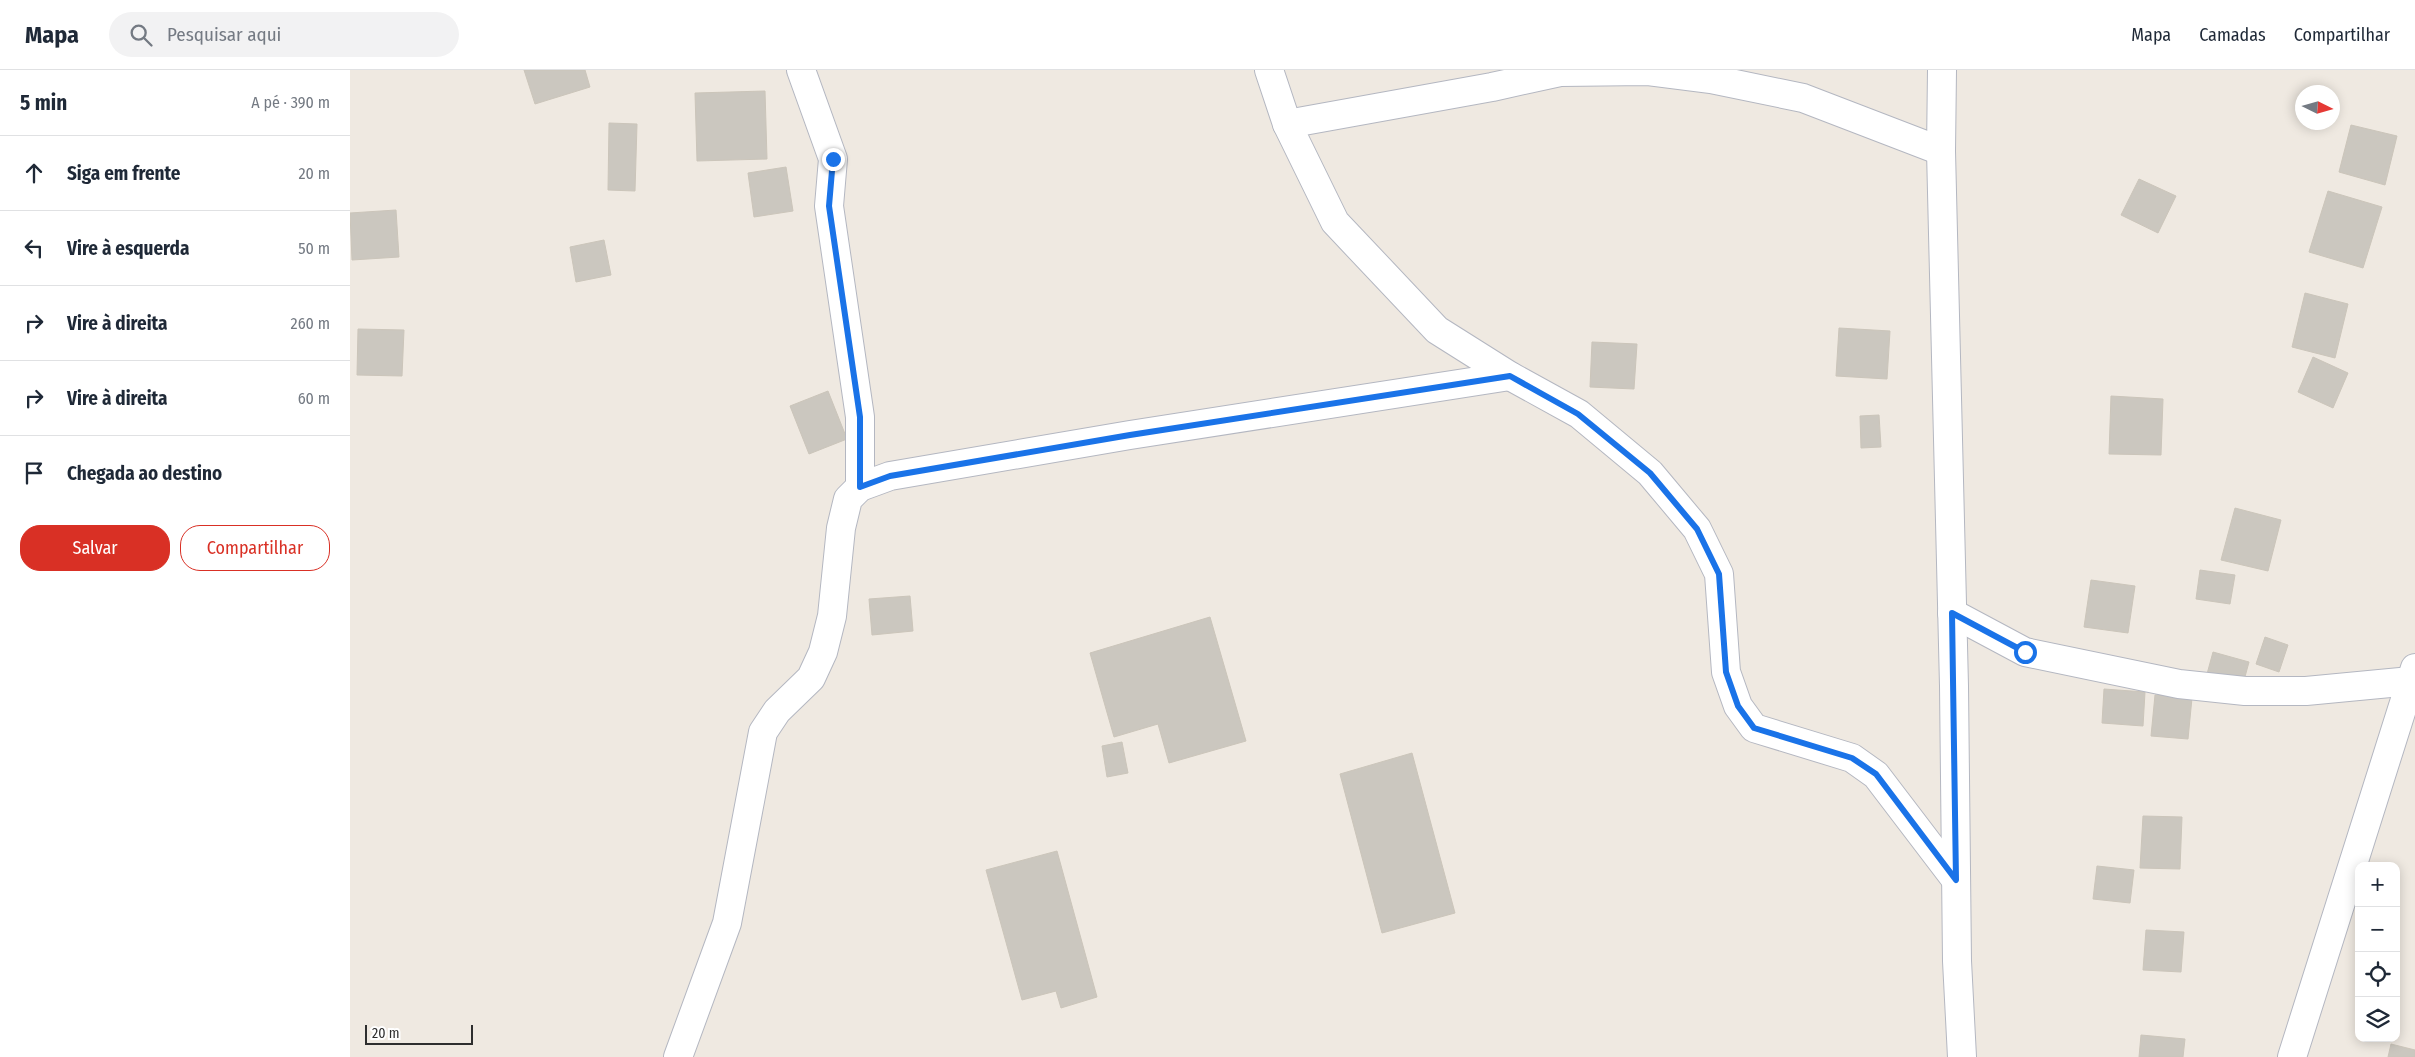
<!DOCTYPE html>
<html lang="pt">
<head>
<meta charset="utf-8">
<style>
	body { margin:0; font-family:"Fira Sans Condensed",sans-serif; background:#f2f2f3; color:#1f2937 }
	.controls { position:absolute; right:15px; bottom:15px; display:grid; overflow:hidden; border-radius:10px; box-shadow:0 2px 12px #0003 }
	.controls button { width:45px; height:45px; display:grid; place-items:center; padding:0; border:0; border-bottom:1px solid #e0e1e3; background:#fff; color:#1f2937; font:25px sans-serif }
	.compass { position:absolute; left:1945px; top:15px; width:45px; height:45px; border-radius:50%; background:#fff; box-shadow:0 2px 12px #0003; rotate:95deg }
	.scale { position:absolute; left:15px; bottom:12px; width:108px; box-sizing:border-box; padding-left:5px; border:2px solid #2e2e2e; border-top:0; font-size:14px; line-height:18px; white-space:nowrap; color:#2e2e2e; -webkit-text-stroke:4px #fff; paint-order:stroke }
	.stop { position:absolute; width:15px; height:15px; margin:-11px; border:4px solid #1a73e8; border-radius:50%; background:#fff }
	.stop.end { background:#1a73e8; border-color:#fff; box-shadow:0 1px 5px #0008 }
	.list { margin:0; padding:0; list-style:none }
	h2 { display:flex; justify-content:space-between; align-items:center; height:65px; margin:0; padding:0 20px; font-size:21px }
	h2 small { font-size:16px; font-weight:400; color:#747a83 }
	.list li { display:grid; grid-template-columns:32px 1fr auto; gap:15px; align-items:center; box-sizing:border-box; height:75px; padding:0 20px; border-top:1px solid #e0e1e3 }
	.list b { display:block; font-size:19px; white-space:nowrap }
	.list em { font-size:16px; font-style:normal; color:#747a83 }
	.actions { display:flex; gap:10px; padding:15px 20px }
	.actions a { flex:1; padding:11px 0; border:1px solid #d93025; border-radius:20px; text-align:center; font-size:18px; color:#d93025 }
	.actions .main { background:#d93025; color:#fff }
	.icon { flex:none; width:28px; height:28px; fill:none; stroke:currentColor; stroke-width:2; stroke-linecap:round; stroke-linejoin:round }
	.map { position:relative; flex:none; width:2065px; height:987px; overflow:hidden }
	header { display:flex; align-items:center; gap:30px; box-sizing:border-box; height:70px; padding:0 25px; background:#fff; border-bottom:1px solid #e0e1e3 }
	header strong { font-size:24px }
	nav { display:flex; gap:28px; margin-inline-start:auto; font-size:18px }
	.search { width:350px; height:45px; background:#f2f2f3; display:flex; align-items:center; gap:12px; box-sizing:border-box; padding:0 18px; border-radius:28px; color:#747a83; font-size:19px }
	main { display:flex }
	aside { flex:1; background:#fff }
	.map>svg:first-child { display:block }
	.building { fill:#cbc7bf; stroke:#cbc5ba }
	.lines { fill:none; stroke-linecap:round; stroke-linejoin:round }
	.minor-casing { stroke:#b4b7c1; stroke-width:30 }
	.secondary-casing { stroke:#b4b7c1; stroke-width:30 }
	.minor { stroke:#fff; stroke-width:28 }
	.secondary { stroke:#fff; stroke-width:28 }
	.route { stroke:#1a73e8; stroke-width:6 }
</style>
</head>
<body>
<header>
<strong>Mapa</strong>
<div class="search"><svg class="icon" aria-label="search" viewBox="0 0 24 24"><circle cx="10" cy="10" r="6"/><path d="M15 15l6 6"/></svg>Pesquisar aqui</div>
<nav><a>Mapa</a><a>Camadas</a><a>Compartilhar</a></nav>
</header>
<main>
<aside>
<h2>5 min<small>A pé · 390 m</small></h2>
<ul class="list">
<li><svg class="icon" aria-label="ahead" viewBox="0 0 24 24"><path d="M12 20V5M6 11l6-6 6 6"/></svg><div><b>Siga em frente</b></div><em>20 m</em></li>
<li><svg class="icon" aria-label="left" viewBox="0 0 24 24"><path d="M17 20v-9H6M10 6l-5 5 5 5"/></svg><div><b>Vire à esquerda</b></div><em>50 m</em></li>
<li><svg class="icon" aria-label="right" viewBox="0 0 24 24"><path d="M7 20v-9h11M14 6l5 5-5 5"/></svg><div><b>Vire à direita</b></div><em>260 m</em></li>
<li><svg class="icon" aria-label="right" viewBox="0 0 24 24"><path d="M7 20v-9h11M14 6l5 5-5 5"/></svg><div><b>Vire à direita</b></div><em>60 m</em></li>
<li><svg class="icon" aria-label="arrive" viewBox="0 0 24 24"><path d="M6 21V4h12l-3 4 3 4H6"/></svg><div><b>Chegada ao destino</b></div></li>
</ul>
<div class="actions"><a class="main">Salvar</a><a>Compartilhar</a></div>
</aside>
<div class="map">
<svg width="2065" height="987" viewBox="0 0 2065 987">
	<rect width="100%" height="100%" fill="#efe9e1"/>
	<g class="building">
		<polygon points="174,0 235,0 240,17 185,34"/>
		<polygon points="415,21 417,89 347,91 345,23"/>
		<polygon points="259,53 287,54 285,121 258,120"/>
		<polygon points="2001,55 2047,66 2035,115 1989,102"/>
		<polygon points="436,97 443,141 404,147 398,103"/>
		<polygon points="1789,109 1826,126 1808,163 1771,145"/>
		<polygon points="1978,121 2032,137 2013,198 1959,182"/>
		<polygon points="46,140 49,187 2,190 0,143"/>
		<polygon points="254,170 261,205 226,212 220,177"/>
		<polygon points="1955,223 1998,234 1985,288 1942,277"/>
		<polygon points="1489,258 1540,261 1537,309 1486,306"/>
		<polygon points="8,259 54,260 52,306 7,305"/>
		<polygon points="1242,272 1287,274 1284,319 1240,317"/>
		<polygon points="1963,287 1998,303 1983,338 1948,322"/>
		<polygon points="478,321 497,369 459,384 440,336"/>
		<polygon points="1761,326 1813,329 1811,385 1759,384"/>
		<polygon points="1529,345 1531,377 1511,378 1510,346"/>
		<polygon points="1885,438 1931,450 1918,501 1871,490"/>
		<polygon points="1850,500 1885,505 1880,534 1846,529"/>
		<polygon points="1741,510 1785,516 1778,563 1734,557"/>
		<polygon points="560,526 563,561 522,565 519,529"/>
		<polygon points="860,547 896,671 819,693 808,654 764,667 740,583"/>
		<polygon points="1915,567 1938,575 1929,602 1906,594"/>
		<polygon points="1863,582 1899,592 1893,614 1857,604"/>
		<polygon points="1754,619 1795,622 1793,656 1752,653"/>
		<polygon points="1805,625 1842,628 1838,669 1801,666"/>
		<polygon points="772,672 778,703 757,707 752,676"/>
		<polygon points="1062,683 1105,843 1032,863 990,704"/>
		<polygon points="1793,746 1832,747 1830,799 1790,798"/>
		<polygon points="707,781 747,927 711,938 706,921 672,930 636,800"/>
		<polygon points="1747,796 1784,800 1780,833 1743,829"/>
		<polygon points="1796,860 1834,862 1831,902 1793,900"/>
		<polygon points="1791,965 1835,969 1833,987 1789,987"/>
		<polygon points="2041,974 2065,980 2065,987 2038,987"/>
	</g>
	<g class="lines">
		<g class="minor-casing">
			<g id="minor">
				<polyline points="451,0 483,89 479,136 510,347 510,417"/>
				<polyline points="919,0 937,54 985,152 1087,260 1160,306 1229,344 1300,403 1347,459 1369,504 1376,602 1388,636 1404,658 1502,688 1526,705 1606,810"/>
				<polyline points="1592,0 1591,81 1604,616 1607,891 1612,987"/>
				<polyline points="937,54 1142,17 1210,2 1298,1 1361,9 1453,28 1591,81"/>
				<polyline points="1602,543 1675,582 1829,614 1895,621 1956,621 2061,611"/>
				<polyline points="328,987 377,853 413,662 427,641 461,608 473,582 482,546 491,458 498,429 510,417 540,406 780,365 1160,306"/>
			</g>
		</g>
		<g class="secondary-casing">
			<polyline id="secondary" points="1942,987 2065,598"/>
		</g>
		<use href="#minor" class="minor"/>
		<use href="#secondary" class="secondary"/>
	</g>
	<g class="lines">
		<polyline class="route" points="483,89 479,136 510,347 510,417 540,406 780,365 1160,306 1228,344 1300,403 1347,459 1369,504 1376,602 1388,636 1404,658 1502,688 1526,704 1606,810 1602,543 1675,582"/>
	</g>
</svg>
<div class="controls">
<button>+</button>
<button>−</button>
<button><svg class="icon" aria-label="locate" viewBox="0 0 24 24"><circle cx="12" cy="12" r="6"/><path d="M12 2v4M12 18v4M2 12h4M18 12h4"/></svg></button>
<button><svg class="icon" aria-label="layers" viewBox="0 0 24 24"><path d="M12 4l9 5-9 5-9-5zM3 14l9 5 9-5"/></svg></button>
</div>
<svg class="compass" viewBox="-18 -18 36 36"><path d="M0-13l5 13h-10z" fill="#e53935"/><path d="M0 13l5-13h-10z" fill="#747a83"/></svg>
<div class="scale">20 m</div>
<div class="stop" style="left:1675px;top:582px"></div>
<div class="stop end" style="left:483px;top:89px"></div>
</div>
</main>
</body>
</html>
